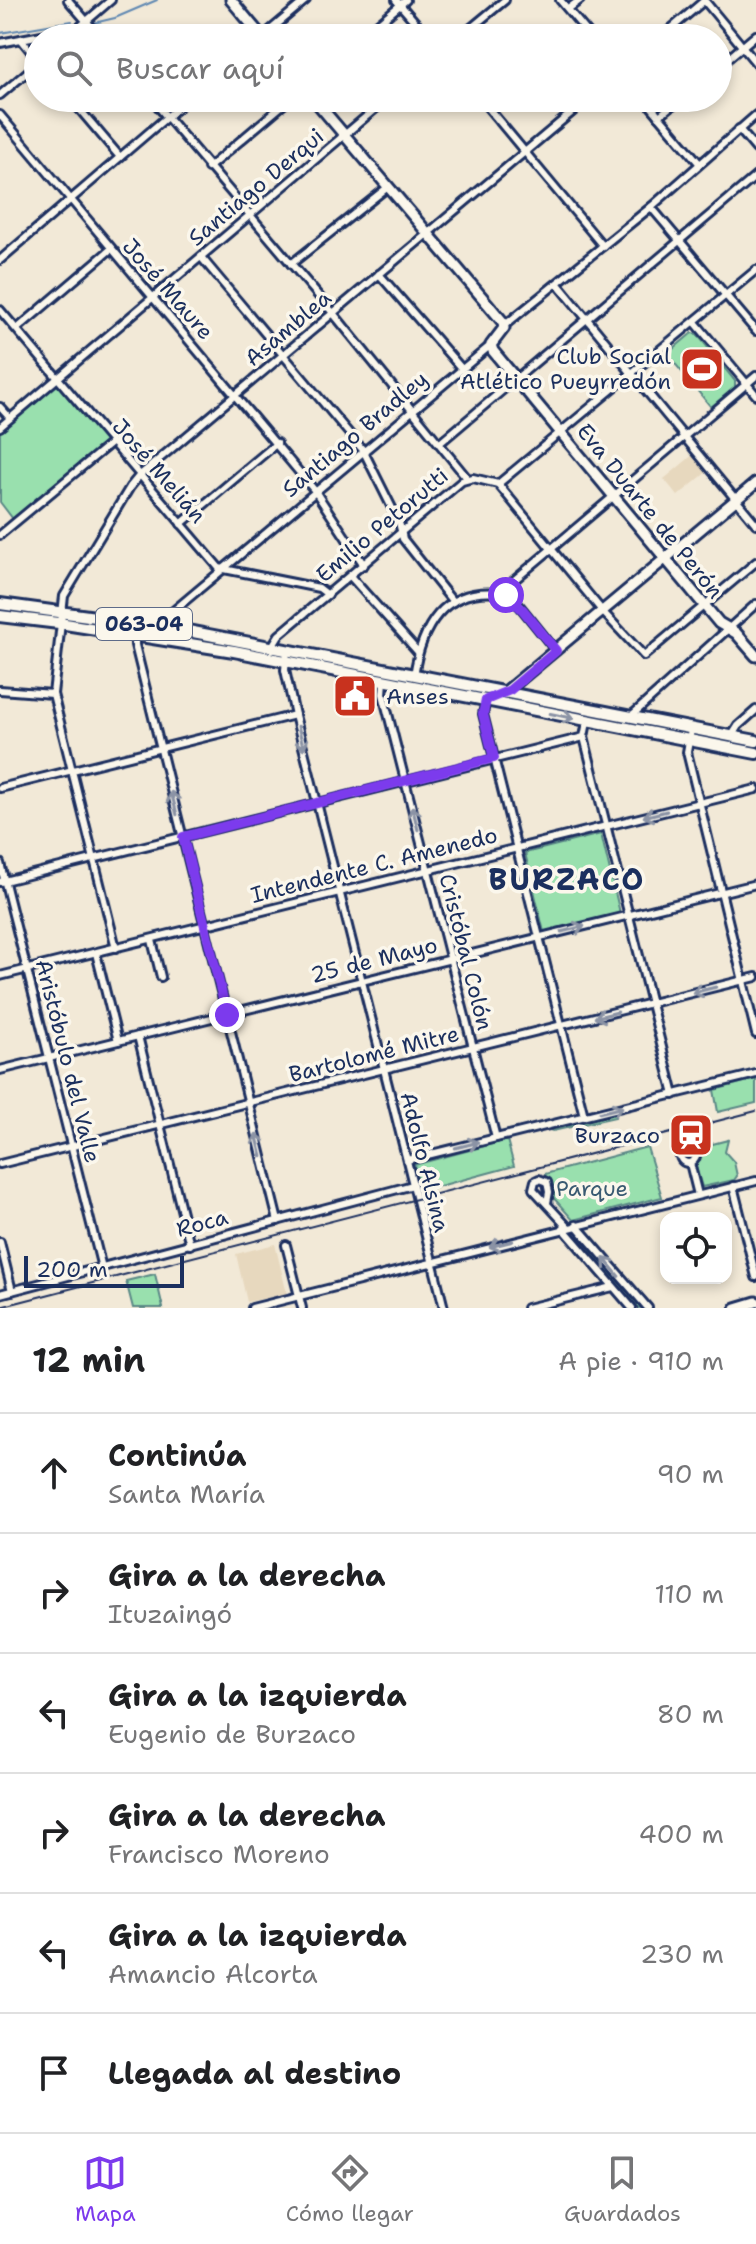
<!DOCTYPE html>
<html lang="es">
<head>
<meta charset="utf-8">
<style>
	body { margin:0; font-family:"Shantell Sans",sans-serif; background:#f6f6f6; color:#202124 }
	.controls { position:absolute; right:24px; bottom:24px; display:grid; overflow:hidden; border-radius:16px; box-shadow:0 4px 12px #0003 }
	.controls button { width:72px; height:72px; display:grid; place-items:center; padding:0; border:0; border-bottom:2px solid #e0e0e0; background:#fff; color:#202124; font:40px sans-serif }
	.scale { position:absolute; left:24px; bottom:20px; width:160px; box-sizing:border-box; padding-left:8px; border:4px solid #1b2f5e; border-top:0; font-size:22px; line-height:28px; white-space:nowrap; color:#1b2f5e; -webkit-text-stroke:6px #fbf7ec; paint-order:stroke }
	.stop { position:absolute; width:24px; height:24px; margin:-18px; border:6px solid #7c3aed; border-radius:50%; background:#fff }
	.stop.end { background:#7c3aed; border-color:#fff; box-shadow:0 2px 8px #0008 }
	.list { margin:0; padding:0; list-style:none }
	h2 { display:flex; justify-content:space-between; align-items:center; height:104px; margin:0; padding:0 32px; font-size:34px }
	h2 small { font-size:26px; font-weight:400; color:#757577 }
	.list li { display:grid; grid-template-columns:52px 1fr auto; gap:24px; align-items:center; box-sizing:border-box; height:120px; padding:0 32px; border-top:2px solid #e0e0e0 }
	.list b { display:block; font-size:30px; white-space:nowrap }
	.list p { margin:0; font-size:26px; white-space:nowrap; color:#757577 }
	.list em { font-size:26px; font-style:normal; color:#757577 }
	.icon { flex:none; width:44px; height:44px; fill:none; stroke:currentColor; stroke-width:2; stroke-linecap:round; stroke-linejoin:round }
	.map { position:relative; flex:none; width:756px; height:1308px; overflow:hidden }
	.search { position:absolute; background:#fff; box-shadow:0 4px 12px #0003; left:24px; right:24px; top:24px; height:88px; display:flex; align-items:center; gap:20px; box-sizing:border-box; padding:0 28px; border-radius:44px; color:#757577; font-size:30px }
	.sheet { height:824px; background:#fff }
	nav { display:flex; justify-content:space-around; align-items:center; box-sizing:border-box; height:112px; border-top:2px solid #e0e0e0; background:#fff; font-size:22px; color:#757577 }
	nav a { display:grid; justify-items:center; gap:4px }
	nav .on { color:#7c3aed }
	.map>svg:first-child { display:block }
	.built { fill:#e7d8be }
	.green { fill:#99e0ae; stroke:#5a8886; stroke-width:2 }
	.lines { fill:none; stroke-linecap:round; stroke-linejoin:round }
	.stream { stroke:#5f88b2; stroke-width:2 }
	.street-casing { stroke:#1b2f5e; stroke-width:12 }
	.secondary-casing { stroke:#1b2f5e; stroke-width:15 }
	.primary-casing { stroke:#1b2f5e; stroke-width:16 }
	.street { stroke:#fbf7ec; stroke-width:6 }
	.secondary { stroke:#fbf7ec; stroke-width:9 }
	.primary { stroke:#fbf7ec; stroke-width:10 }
	.rail { stroke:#1b2f5e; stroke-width:2 }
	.oneway { stroke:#8b93a5 }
	.route { stroke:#7c3aed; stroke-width:10 }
	.labels { text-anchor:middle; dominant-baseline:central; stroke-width:7; stroke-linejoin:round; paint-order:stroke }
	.shield { fill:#fbf7ec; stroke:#5e6b89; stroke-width:2 }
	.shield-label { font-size:20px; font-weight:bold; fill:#1b2f5e }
	.street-label { font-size:22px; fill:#1b2f5e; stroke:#fbf7ec }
	.poi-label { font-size:22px; fill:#1b2f5e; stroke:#fbf7ec; text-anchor:end }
	.park-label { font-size:22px; fill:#3a5b72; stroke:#fbf7ec }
	.district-label { font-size:30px; font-weight:bold; letter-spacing:2px; fill:#1b2f5e; stroke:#fbf7ec }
</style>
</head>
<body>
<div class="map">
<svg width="756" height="1308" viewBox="0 0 756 1308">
	<rect width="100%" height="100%" fill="#f2e9d7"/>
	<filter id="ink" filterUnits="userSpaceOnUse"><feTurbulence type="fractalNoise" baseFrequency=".0125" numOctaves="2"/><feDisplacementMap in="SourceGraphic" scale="16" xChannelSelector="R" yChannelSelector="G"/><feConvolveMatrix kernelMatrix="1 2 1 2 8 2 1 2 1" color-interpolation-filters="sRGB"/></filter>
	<g filter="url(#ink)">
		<g class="built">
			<polygon points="694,454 708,471 678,496 664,479"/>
			<polygon points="275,1244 287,1294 247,1302 236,1254"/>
		</g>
		<g class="green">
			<polygon points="692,333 697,334 735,381 735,387 711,407 667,354"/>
			<polygon points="55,385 60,386 106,441 13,519 0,502 0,431"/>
			<polygon points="601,834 620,913 544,932 525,853"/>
			<polygon points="756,1079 756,1103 718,1112 714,1090"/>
			<polygon points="615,1113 615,1117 553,1131 546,1129"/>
			<polygon points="507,1140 514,1166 421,1191 414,1165"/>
			<polygon points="728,1140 725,1152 734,1162 737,1176 734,1180 702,1187 695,1164 703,1154 701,1147"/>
			<polygon points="647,1147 662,1197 573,1220 551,1195 545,1174"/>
			<polygon points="577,1236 581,1236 642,1308 636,1308"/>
			<polygon points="155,1274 163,1308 133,1308 126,1281"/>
		</g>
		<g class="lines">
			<g class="stream">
				<polyline points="94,23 115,18 157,0"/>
				<polyline points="0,33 72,21"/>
			</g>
			<g class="street-casing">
				<g id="street">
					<polyline points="68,0 101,38"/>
					<polyline points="396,0 429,38"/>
					<polyline points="560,0 592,38"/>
					<polyline points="704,0 756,63"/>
					<polyline points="568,9 580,0"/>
					<polyline points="67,38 111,0"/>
					<polyline points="261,38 306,0"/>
					<polyline points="361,38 406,0"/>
					<polyline points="459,38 505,0"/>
					<polyline points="660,38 705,0"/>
					<polyline points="21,39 38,60"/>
					<polyline points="0,43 78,28"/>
					<polyline points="718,67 756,35"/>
					<polyline points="0,95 38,63"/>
					<polyline points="70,98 120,157"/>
					<polyline points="151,98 333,313 467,478"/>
					<polyline points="480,98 603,246"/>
					<polyline points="644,98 699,163"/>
					<polyline points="0,115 315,491 364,565"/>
					<polyline points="659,116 681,98"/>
					<polyline points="739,129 756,149"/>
					<polyline points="208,168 291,98"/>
					<polyline points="651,207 756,331"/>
					<polyline points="201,257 363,450 399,522 403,539 453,602"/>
					<polyline points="0,260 189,98"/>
					<polyline points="291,264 388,187"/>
					<polyline points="379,274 461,368"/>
					<polyline points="558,284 756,524"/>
					<polyline points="0,310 219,568 319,588 328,595"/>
					<polyline points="695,322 756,395"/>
					<polyline points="505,325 651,207 756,115"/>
					<polyline points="17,329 111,249"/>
					<polyline points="0,407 10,418"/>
					<polyline points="0,427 388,98"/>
					<polyline points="440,443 756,176"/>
					<polyline points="498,484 603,612 644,656 756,562"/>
					<polyline points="181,524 277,443"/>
					<polyline points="0,535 111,443"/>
					<polyline points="351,577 418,652"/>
					<polyline points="499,593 519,605 556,651"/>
					<polyline points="162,626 166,617 491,345"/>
					<polyline points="135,634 135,645 278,1221"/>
					<polyline points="271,648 279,635 462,481 473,478 498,484 756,270"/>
					<polyline points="287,651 285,670 295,715 444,1308"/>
					<path d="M414,676C421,628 443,587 499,593L756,376"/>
					<polyline points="384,681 383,694 496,1138"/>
					<polyline points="0,690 53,694"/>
					<polyline points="486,700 483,714 584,1116"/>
					<polyline points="631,716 756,604"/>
					<polyline points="587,722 584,737 674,1095"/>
					<polyline points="691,730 687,752 756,1034"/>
					<polyline points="731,737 738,726 756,710"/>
					<polyline points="0,788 295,715"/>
					<polyline points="0,863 102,1268"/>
					<polyline points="0,882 584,737"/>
					<polyline points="152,940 161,977"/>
					<polyline points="116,948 53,694 64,596 130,487 139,476 589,98"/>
					<polyline points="96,953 118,1041"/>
					<polyline points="0,976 756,789"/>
					<polyline points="138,1036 190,1245"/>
					<polyline points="0,1070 756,884"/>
					<circle cx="688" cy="1155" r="8"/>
					<polyline points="407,1160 756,1074"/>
					<polyline points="690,1163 698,1195"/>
					<polyline points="0,1164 756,977"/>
					<polyline points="733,1186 756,1277"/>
					<polyline points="547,1203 549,1192 547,1182 539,1179 535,1181 533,1189 568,1227"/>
					<polyline points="576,1225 648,1308"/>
					<polyline points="563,1228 632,1308"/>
					<polyline points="0,1242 12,1291"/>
					<polyline points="286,1245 302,1308"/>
					<polyline points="0,1294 413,1185"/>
					<polyline points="252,1308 756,1181"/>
					<polyline points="527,1308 613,1287"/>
				</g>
			</g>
			<g class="secondary-casing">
				<g id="secondary">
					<polyline points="231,0 263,38"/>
					<polyline points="313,98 503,322 504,328 491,345 493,351 719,623 736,633 756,656"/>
					<polyline points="504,693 756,483"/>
					<polyline points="736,1308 756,1302"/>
				</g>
			</g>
			<g class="primary-casing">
				<g id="primary">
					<polyline points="0,604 162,626 756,741"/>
					<polyline points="0,616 59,623 234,651 756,753"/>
				</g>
			</g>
			<use href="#street" class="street"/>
			<use href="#secondary" class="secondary"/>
			<use href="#primary" class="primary"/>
			<polyline class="rail" points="0,1307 756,1111"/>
		</g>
		<defs><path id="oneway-shaft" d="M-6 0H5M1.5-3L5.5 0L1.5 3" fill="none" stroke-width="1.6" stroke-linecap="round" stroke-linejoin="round" transform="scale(2)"/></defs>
		<g class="oneway">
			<use href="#oneway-shaft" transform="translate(562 716) rotate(12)"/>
			<use href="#oneway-shaft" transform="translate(301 738) rotate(76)"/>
			<use href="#oneway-shaft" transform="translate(174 803) rotate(-104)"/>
			<use href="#oneway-shaft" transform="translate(655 814) rotate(166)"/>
			<use href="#oneway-shaft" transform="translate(415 818) rotate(-104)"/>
			<use href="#oneway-shaft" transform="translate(573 929) rotate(-14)"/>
			<use href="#oneway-shaft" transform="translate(704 990) rotate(166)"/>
			<use href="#oneway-shaft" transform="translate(606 1015) rotate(166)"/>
			<use href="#oneway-shaft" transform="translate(611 1110) rotate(-13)"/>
			<use href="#oneway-shaft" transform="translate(259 1145) rotate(-104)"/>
			<use href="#oneway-shaft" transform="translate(467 1145) rotate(-14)"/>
			<use href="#oneway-shaft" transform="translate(501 1244) rotate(166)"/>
			<use href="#oneway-shaft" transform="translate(611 1267) rotate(-130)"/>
		</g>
	</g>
	<g class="lines" filter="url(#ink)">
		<polyline class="route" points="227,1015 183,837 494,758 483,714 486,700 510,690 556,651 523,610 506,595"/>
	</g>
	<defs>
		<g id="stadium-square" transform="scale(2.3)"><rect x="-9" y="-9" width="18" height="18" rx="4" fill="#c8321e" stroke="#fbf7ec"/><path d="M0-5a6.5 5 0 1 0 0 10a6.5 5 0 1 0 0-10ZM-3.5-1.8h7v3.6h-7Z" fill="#fff"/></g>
		<g id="civic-square" transform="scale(2.3)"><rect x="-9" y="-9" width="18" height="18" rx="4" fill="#c8321e" stroke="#fbf7ec"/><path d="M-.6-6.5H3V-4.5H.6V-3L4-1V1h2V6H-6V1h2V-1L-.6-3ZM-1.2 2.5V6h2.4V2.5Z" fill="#fff"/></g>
		<g id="station-square" transform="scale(2.3)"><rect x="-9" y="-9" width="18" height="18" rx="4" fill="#c8321e" stroke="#fbf7ec"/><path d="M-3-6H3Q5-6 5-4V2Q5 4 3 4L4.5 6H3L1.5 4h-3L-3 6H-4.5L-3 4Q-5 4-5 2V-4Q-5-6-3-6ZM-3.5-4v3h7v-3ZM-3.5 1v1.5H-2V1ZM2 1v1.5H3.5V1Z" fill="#fff"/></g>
	</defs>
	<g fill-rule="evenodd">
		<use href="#stadium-square" x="702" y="369"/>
		<use href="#civic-square" x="355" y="696"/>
		<use href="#station-square" x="691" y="1135"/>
	</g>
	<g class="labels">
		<rect class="shield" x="96" y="608" width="96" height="32" rx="6"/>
		<g class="shield-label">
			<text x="144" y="624">063-04</text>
		</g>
		<g class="street-label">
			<text transform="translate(256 187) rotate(-40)">Santiago Derqui</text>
			<text transform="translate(168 289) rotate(49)">José Maure</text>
			<text transform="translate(288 328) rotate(-40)">Asamblea</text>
			<text transform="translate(355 434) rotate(-40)">Santiago Bradley</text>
			<text transform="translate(159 471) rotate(49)">José Melián</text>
			<text transform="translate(650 511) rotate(51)">Eva Duarte de Perón</text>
			<text transform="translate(382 525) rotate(-40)">Emilio Petorutti</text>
			<text transform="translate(374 865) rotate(-14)">Intendente C. Amenedo</text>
			<text transform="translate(466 952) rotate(76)">Cristóbal Colón</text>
			<text transform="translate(374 960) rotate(-14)">25 de Mayo</text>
			<text transform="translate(374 1054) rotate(-14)">Bartolomé Mitre</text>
			<text transform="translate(68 1061) rotate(76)">Aristóbulo del Valle</text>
			<text transform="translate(425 1162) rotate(76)">Adolfo Alsina</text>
			<text transform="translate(202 1223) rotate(-15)">Roca</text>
		</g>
		<g class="poi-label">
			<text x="671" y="356">Club Social<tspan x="671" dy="25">Atlético Pueyrredón</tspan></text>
			<text x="386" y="696" text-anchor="start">Anses</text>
			<text x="660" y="1135">Burzaco</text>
		</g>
		<g class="park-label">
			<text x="592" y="1188">Parque</text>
		</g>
		<g class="district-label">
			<text x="567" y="879">BURZACO</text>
		</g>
	</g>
</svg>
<div class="controls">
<button><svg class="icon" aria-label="locate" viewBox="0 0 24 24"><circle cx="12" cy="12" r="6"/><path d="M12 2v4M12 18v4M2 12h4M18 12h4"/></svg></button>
</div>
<div class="scale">200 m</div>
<div class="stop" style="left:506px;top:595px"></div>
<div class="stop end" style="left:227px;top:1015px"></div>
<div class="search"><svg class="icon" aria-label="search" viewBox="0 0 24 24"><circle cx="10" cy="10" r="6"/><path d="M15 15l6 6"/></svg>Buscar aquí</div>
</div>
<section class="sheet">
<h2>12 min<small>A pie · 910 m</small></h2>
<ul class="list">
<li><svg class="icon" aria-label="ahead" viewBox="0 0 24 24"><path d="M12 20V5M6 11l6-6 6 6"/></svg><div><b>Continúa</b><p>Santa María</p></div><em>90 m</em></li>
<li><svg class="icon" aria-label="right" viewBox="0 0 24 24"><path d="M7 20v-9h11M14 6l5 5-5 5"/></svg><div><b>Gira a la derecha</b><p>Ituzaingó</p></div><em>110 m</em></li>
<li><svg class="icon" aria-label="left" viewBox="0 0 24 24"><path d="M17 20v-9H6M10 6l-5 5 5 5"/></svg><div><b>Gira a la izquierda</b><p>Eugenio de Burzaco</p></div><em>80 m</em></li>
<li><svg class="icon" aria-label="right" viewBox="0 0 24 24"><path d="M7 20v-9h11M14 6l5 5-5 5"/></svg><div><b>Gira a la derecha</b><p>Francisco Moreno</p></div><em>400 m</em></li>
<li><svg class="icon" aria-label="left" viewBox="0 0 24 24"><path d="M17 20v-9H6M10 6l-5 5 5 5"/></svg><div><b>Gira a la izquierda</b><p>Amancio Alcorta</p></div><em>230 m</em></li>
<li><svg class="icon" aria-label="arrive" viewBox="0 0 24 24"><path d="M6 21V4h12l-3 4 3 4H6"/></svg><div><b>Llegada al destino</b></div></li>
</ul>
</section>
<nav>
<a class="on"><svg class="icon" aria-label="map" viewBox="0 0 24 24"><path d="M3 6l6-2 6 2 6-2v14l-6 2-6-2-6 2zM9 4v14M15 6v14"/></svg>Mapa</a>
<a><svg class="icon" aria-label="directions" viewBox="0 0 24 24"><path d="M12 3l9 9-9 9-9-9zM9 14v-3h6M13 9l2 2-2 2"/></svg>Cómo llegar</a>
<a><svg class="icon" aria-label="saved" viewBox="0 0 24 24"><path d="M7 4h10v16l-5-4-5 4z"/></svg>Guardados</a>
</nav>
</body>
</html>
